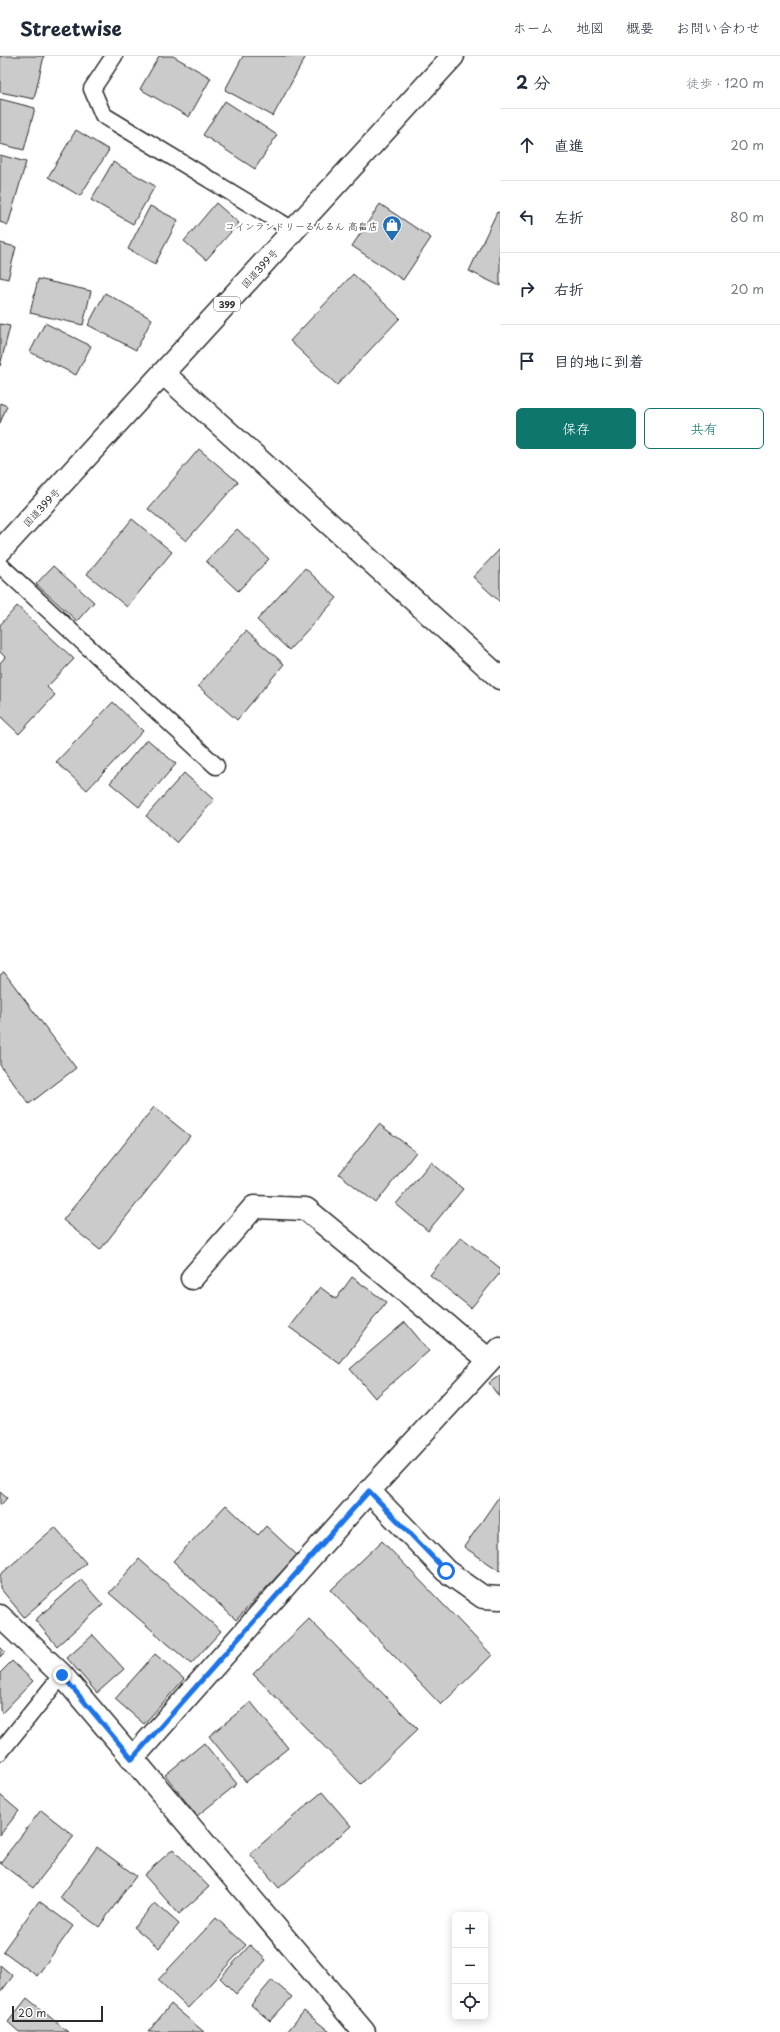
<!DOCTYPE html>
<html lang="ja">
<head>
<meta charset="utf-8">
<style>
	body { margin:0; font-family:"Playpen Sans","Klee One",sans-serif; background:#f6f6f7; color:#1f2937 }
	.controls { position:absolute; right:12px; bottom:12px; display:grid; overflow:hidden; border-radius:6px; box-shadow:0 2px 10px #0003 }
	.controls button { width:36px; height:36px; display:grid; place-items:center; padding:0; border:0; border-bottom:1px solid #e0e1e3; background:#fff; color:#1f2937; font:20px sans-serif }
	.scale { position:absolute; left:12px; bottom:10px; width:91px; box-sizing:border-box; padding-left:4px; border:2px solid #2b2b2b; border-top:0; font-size:11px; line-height:14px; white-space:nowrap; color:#2b2b2b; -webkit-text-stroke:3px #fff; paint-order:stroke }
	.stop { position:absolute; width:12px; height:12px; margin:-9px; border:3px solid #1a73e8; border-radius:50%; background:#fff }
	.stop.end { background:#1a73e8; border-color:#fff; box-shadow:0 1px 4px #0008 }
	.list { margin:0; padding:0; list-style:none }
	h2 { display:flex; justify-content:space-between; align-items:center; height:52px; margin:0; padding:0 16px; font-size:17px }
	h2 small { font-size:13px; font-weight:400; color:#747a83 }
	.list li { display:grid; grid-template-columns:26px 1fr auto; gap:12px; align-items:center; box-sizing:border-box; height:72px; padding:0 16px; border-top:1px solid #e0e1e3 }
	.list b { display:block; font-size:15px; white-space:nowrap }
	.list em { font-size:13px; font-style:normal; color:#747a83 }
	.actions { display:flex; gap:8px; padding:12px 16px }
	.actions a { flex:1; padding:9px 0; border:1px solid #0f766e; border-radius:6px; text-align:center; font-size:14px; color:#0f766e }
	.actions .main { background:#0f766e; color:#fff }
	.icon { flex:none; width:22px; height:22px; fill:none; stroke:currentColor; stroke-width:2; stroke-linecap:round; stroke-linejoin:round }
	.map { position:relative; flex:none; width:500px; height:1976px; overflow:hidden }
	header { display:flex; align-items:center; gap:24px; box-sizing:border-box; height:56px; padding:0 20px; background:#fff; border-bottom:1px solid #e0e1e3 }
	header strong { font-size:19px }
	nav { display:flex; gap:22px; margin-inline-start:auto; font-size:14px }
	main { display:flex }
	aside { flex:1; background:#fff }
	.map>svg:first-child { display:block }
	.building { fill:#cbcbcb; stroke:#2b2b2b }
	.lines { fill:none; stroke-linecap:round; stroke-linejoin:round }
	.service-casing { stroke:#2b2b2b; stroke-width:19 }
	.minor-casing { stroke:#2b2b2b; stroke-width:25 }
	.tertiary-casing { stroke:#2b2b2b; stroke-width:25 }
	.trunk-casing { stroke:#2b2b2b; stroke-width:25 }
	.service { stroke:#fff; stroke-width:16 }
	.minor { stroke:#fff; stroke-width:22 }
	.tertiary { stroke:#fff; stroke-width:22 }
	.trunk { stroke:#fff; stroke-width:22 }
	.route { stroke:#1a73e8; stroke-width:5 }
	.labels { text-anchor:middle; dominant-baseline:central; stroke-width:4; stroke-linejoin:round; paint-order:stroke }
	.shield { fill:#fff; stroke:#6b6b6b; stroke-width:1 }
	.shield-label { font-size:9px; font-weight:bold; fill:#2b2b2b }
	.poi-label { font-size:10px; fill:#2b2b2b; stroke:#fff; text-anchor:end }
	.street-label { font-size:10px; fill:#2b2b2b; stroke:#fff }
</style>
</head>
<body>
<header>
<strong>Streetwise</strong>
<nav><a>ホーム</a><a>地図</a><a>概要</a><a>お問い合わせ</a></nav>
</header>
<main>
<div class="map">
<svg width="500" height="1976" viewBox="0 0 500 1976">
	<rect width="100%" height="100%" fill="#fff"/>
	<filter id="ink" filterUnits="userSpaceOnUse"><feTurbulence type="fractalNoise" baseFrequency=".025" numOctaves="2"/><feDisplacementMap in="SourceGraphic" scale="8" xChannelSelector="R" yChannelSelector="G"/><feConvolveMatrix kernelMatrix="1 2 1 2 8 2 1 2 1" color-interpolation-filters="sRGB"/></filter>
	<g filter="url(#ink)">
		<g class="building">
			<polygon points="0,0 44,0 34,43 0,36"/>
			<polygon points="159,0 173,0 211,22 189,61 140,33"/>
			<polygon points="243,0 306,0 273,60 225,34"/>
			<polygon points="0,43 35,52 24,94 0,88"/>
			<polygon points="225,45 277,79 255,113 203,79"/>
			<polygon points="76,74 109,94 80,140 48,121"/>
			<polygon points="0,99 26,106 8,169 0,166"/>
			<polygon points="113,106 155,130 133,168 91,144"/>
			<polygon points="216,147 239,167 206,204 184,185"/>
			<polygon points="380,148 431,182 403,224 352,190"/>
			<polygon points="150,150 178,164 155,208 128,193"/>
			<polygon points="497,156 500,157 500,230 469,215"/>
			<polygon points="0,187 16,191 8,223 0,221"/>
			<polygon points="353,218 400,262 337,329 290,285"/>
			<polygon points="38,223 91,235 83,269 30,257"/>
			<polygon points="105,237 152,263 136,294 88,269"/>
			<polygon points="45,267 91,290 76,319 30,296"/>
			<polygon points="0,268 10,270 0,310"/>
			<polygon points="0,347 7,350 0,367"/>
			<polygon points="199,393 238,426 186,485 148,453"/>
			<polygon points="132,463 172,496 127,551 87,518"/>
			<polygon points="237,473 269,503 238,535 206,505"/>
			<polygon points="500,493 500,546 473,521"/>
			<polygon points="53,510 94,546 77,565 36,528"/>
			<polygon points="305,512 337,542 289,594 257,564"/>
			<polygon points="17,550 74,603 47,631 55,639 19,678 0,660 0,607 5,601 0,596 0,569"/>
			<polygon points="246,575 284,608 237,664 198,630"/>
			<polygon points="113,646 143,675 87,734 56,706"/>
			<polygon points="147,683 176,708 139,751 110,727"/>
			<polygon points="184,717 214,744 177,787 146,760"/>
			<polygon points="4,916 76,1012 29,1048 0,1009 0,919"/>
			<polygon points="154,1051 190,1080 100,1194 63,1164"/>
			<polygon points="379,1068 416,1096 376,1147 339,1118"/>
			<polygon points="431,1106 463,1133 428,1175 396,1148"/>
			<polygon points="461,1181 500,1212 500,1217 471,1252 430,1219"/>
			<polygon points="352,1221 386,1246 340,1308 289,1271 320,1231 336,1243"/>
			<polygon points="405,1266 429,1295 375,1342 350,1313"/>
			<polygon points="500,1319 500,1342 489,1327"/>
			<polygon points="0,1436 7,1442 0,1450"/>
			<polygon points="500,1439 500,1515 464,1491"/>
			<polygon points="226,1449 258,1479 266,1470 297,1499 236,1564 173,1505"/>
			<polygon points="55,1471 86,1507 24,1561 0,1532 0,1519"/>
			<polygon points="382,1485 492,1599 441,1649 331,1534"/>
			<polygon points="139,1503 221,1575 191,1608 109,1537"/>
			<polygon points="81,1524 103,1549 57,1590 35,1564"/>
			<polygon points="309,1563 418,1673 361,1728 253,1618"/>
			<polygon points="93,1579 124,1613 97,1637 67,1602"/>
			<polygon points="0,1591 5,1596 0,1601"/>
			<polygon points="155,1598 184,1623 144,1668 115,1643"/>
			<polygon points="12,1605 33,1625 2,1657 0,1654 0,1617"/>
			<polygon points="251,1646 288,1692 246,1726 209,1680"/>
			<polygon points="204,1687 237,1728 197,1760 165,1719"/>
			<polygon points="322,1736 351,1770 279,1832 250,1798"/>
			<polygon points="0,1739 19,1755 0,1779"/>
			<polygon points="41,1754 74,1780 33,1832 0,1807"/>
			<polygon points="97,1791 136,1820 99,1871 60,1842"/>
			<polygon points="173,1793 209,1831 179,1858 144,1819"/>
			<polygon points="39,1845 73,1870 37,1920 3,1895"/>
			<polygon points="155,1847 179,1868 159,1892 134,1871"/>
			<polygon points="216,1862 246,1889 188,1952 158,1924"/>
			<polygon points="250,1889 266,1904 236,1938 220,1922"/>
			<polygon points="0,1909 13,1920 0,1937"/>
			<polygon points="272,1924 292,1941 270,1965 251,1949"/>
			<polygon points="27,1942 68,1976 19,1976 8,1966"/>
			<polygon points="171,1948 204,1976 148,1976"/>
			<polygon points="304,1955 330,1976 287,1976"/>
		</g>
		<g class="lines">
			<g class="service-casing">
				<g id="service">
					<polyline points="114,0 92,33 103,59 293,174"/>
					<polyline points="0,509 216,710"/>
					<polyline points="0,1696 62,1619"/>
				</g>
			</g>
			<g class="minor-casing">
				<g id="minor">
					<polyline points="164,318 500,622"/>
					<polyline points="192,1222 254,1151 306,1153 489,1304"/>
					<polyline points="369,1435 446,1515 483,1541 500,1542"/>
					<polyline points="132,1703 369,1435 500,1293"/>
				</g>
			</g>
			<g class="tertiary-casing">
				<polyline id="tertiary" points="0,1560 62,1619 364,1976"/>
			</g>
			<g class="trunk-casing">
				<polyline id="trunk" points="0,495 453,0"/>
			</g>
			<use href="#service" class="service"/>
			<use href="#minor" class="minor"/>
			<use href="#tertiary" class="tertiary"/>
			<use href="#trunk" class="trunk"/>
		</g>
	</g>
	<g class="lines" filter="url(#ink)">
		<polyline class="route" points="62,1619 132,1703 369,1435 446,1515"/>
	</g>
	<defs>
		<g id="shop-pin" transform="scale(1)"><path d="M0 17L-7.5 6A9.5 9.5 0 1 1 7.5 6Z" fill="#1f6fb2" stroke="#fff"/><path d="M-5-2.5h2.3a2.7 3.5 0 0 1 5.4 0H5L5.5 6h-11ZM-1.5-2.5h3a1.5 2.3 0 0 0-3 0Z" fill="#fff"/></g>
	</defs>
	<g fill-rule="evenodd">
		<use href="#shop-pin" x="392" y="169"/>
	</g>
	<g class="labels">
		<rect class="shield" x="214" y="241" width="26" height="14" rx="3"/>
		<g class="shield-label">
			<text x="227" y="248">399</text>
		</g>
		<g class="poi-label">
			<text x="378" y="169">コインランドリーるんるん 高畠店</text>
		</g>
		<g class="street-label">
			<text transform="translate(259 212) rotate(-48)">国道399号</text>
			<text transform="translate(41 451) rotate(-47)">国道399号</text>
		</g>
	</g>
</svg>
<div class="controls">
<button>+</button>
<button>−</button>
<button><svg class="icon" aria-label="locate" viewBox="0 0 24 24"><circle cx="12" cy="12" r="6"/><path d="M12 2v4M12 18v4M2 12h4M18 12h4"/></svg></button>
</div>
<div class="scale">20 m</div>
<div class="stop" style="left:446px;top:1515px"></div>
<div class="stop end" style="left:62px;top:1619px"></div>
</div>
<aside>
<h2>2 分<small>徒歩 · 120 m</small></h2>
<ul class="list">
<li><svg class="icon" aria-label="ahead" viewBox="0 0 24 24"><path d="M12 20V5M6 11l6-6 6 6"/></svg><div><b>直進</b></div><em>20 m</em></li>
<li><svg class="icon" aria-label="left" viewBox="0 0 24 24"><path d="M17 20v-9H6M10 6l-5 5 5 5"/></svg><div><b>左折</b></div><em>80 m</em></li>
<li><svg class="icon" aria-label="right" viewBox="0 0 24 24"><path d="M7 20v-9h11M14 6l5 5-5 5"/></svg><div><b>右折</b></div><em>20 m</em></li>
<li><svg class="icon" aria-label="arrive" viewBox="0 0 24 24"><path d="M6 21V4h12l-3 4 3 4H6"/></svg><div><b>目的地に到着</b></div></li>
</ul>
<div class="actions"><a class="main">保存</a><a>共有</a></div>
</aside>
</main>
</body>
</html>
